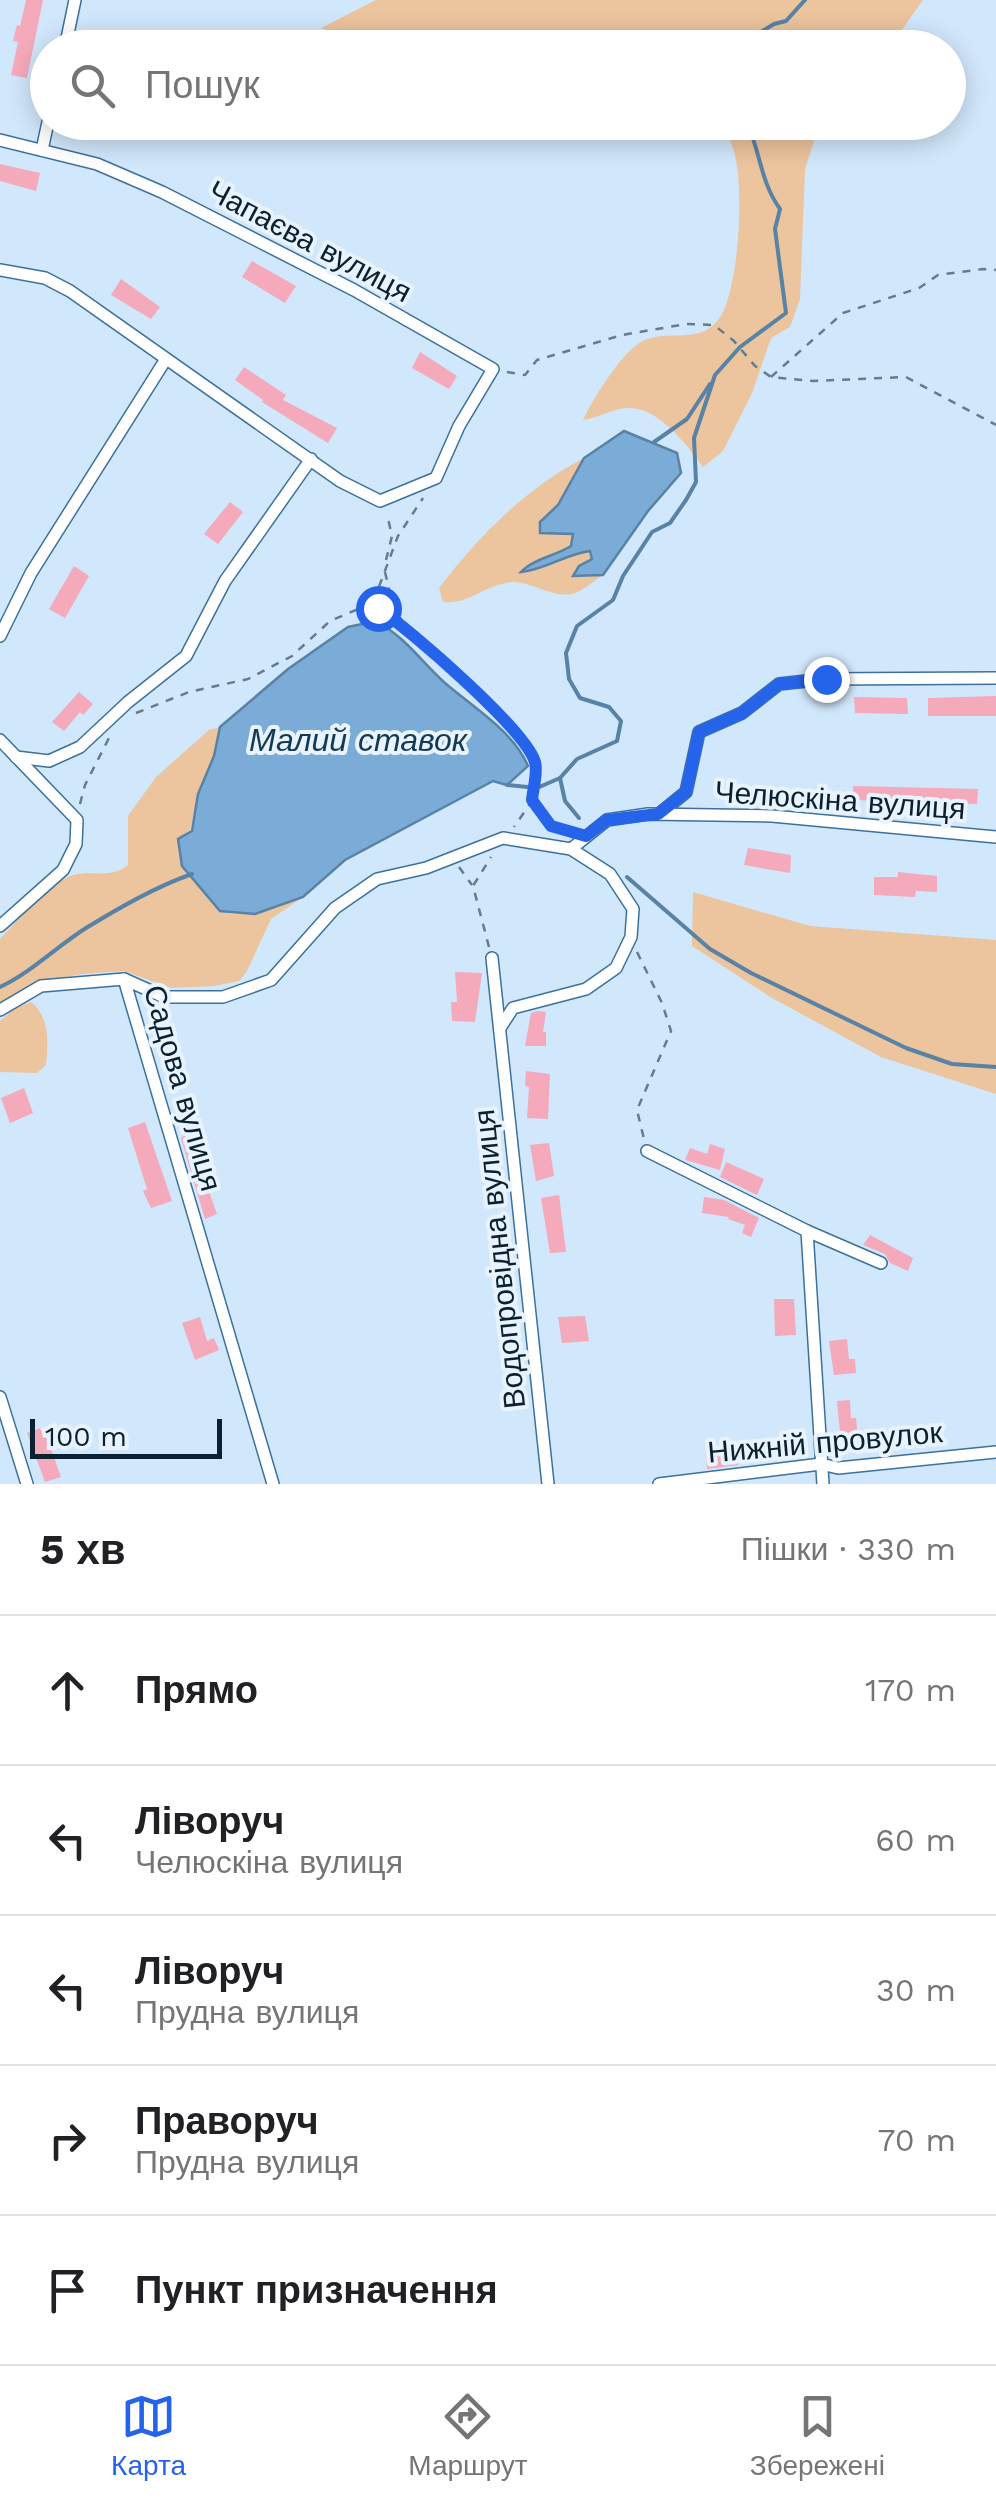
<!DOCTYPE html>
<html lang="uk">
<head>
<meta charset="utf-8">
<style>
	body { margin:0; font-family:"Work Sans",sans-serif; background:#f2f2f2; color:#202124 }
	.scale { position:absolute; left:30px; bottom:25px; width:192px; box-sizing:border-box; padding-left:10px; border:5px solid #0a2132; border-top:0; font-size:28px; line-height:35px; white-space:nowrap; color:#0a2132; -webkit-text-stroke:8px #e8f3fd; paint-order:stroke }
	.stop { position:absolute; width:30px; height:30px; margin:-22px; border:8px solid #2563eb; border-radius:50%; background:#fff }
	.stop.end { background:#2563eb; border-color:#fff; box-shadow:0 2px 10px #0008 }
	.list { margin:0; padding:0; list-style:none }
	h2 { display:flex; justify-content:space-between; align-items:center; height:130px; margin:0; padding:0 40px; font-size:42px }
	h2 small { font-size:32px; font-weight:400; color:#757577 }
	.list li { display:grid; grid-template-columns:65px 1fr auto; gap:30px; align-items:center; box-sizing:border-box; height:150px; padding:0 40px; border-top:2px solid #e0e0e0 }
	.list b { display:block; font-size:38px; white-space:nowrap }
	.list p { margin:0; font-size:32px; white-space:nowrap; color:#757577 }
	.list em { font-size:32px; font-style:normal; color:#757577 }
	.icon { flex:none; width:55px; height:55px; fill:none; stroke:currentColor; stroke-width:2; stroke-linecap:round; stroke-linejoin:round }
	.map { position:relative; flex:none; width:996px; height:1484px; overflow:hidden }
	.search { position:absolute; background:#fff; box-shadow:0 5px 25px #0003; left:30px; right:30px; top:30px; height:110px; display:flex; align-items:center; gap:25px; box-sizing:border-box; padding:0 35px; border-radius:55px; color:#757577; font-size:38px }
	.sheet { height:880px; background:#fff }
	nav { display:flex; justify-content:space-around; align-items:center; box-sizing:border-box; height:140px; border-top:2px solid #e0e0e0; background:#fff; font-size:28px; color:#757577 }
	nav a { display:grid; justify-items:center; gap:5px }
	nav .on { color:#2563eb }
	.map>svg:first-child { display:block }
	.green { fill:#ecc49d }
	.water { fill:#7aacd7; stroke:#5882a6; stroke-width:2.5 }
	.lines { fill:none; stroke-linecap:round; stroke-linejoin:round }
	.stream { stroke:#5882a6; stroke-width:4 }
	.building { fill:#f4aaba }
	.minor-casing { stroke:#3b719c; stroke-width:14 }
	.path { stroke:#657b8e; stroke-width:2.5; stroke-dasharray:8 8; stroke-linecap:butt }
	.minor { stroke:#fff; stroke-width:11 }
	.route { stroke:#2563eb; stroke-width:12 }
	.labels { text-anchor:middle; dominant-baseline:central; stroke-width:8; stroke-linejoin:round; paint-order:stroke }
	.street-label { font-size:30px; fill:#0a2132; stroke:#e8f3fd }
	.water-label { font-size:32px; font-style:italic; fill:#123956; stroke:#e8f3fd }
</style>
</head>
<body>
<div class="map">
<svg width="996" height="1484" viewBox="0 0 996 1484">
	<rect width="100%" height="100%" fill="#d1e7fb"/>
	<g class="green">
		<polygon points="376,0 923,0 889,48 375,48 321,28"/>
		<path d="M707,123H820L805,169L800,299L790,327L771,338L752,393L723,451L703,467C687,445 659,408 630,408C616,407 598,418 583,420C593,399 622,351 643,341C670,328 701,347 721,316C739,287 747,172 730,141C725,130 718,127 707,123Z"/>
		<path d="M584,458L558,505L540,522L561,533L574,534L571,546C557,555 532,560 522,571C548,571 566,554 590,551L593,559L585,577L603,575C595,580 584,590 575,593C553,600 533,581 512,582C486,584 468,605 443,602L439,588C479,536 525,489 584,458Z"/>
		<path d="M220,727L214,756L198,794L182,866C196,878 204,898 218,909C237,923 284,905 303,897L271,919L247,971L239,981L214,986L171,988L124,971L82,974L39,982L0,1002V939C17,921 44,889 66,878C86,867 109,881 128,865V816L156,777L209,730Z"/>
		<polygon points="693,892 810,926 996,940 996,1094 881,1057 772,998 692,946"/>
		<path d="M31,1002C50,1017 48,1042 46,1065L37,1073L0,1072V1021L15,1008Z"/>
	</g>
	<g class="water">
		<path d="M624,431L677,453L681,473L648,511L603,575L573,576L579,566L592,559L590,551C565,554 548,569 521,572C533,559 555,556 571,546L573,534L540,533V522L558,505L584,458Z"/>
		<path d="M376,621C405,637 421,661 445,683C474,708 513,731 528,766L507,785L493,781L345,860L303,897L255,914L220,911L182,866L178,839L192,831L198,794L214,756L220,727L288,669L348,627Z"/>
	</g>
	<g class="lines">
		<g class="stream">
			<polyline points="749,48 748,40 774,24 786,21 805,0"/>
			<polyline points="654,442 687,419 710,384"/>
			<polyline points="560,778 565,801 579,818"/>
			<path d="M507,785L537,788L560,778L577,759L617,741L621,721L609,707L580,698L569,679L566,653L577,626L613,600L623,576L652,532L670,523L686,500L696,482L694,438L715,375L740,347L786,313L775,229L780,209C761,183 760,152 747,122"/>
			<polyline points="627,877 710,949 751,973 906,1048 952,1064 996,1067"/>
			<path d="M0,987C32,972 56,947 86,928C119,908 155,887 192,874"/>
		</g>
	</g>
	<g class="building">
		<polygon points="26,0 43,0 27,78 11,75 18,42 13,41 17,25 20,26"/>
		<polygon points="0,164 40,173 36,191 0,181"/>
		<polygon points="252,261 296,286 285,303 242,277"/>
		<polygon points="121,279 160,307 151,319 111,295"/>
		<polygon points="420,352 457,376 449,389 412,368"/>
		<polygon points="244,367 286,395 283,400 337,428 328,443 262,402 263,400 235,380"/>
		<polygon points="230,502 243,512 218,544 204,534"/>
		<polygon points="74,566 89,576 65,618 49,609"/>
		<polygon points="79,692 93,704 83,715 80,712 64,731 52,722"/>
		<polygon points="996,696 996,716 928,716 928,698"/>
		<polygon points="854,697 907,698 908,714 855,713"/>
		<polygon points="853,786 978,789 977,804 853,800"/>
		<polygon points="748,848 791,855 790,873 744,865"/>
		<polygon points="898,872 937,876 937,892 916,891 915,897 874,895 874,877 898,877"/>
		<polygon points="455,972 482,973 475,1022 452,1021 451,1002 457,1002"/>
		<polygon points="538,1011 546,1012 543,1032 546,1032 546,1046 525,1046 531,1013"/>
		<polygon points="526,1071 550,1074 548,1119 527,1118 529,1087 525,1086"/>
		<polygon points="24,1088 33,1113 10,1123 1,1098"/>
		<polygon points="145,1122 172,1201 151,1208 143,1191 147,1189 128,1128"/>
		<polygon points="188,1133 217,1214 205,1219 181,1138"/>
		<polygon points="549,1143 554,1176 536,1181 530,1145"/>
		<polygon points="710,1144 725,1149 720,1170 685,1160 690,1148 707,1154"/>
		<polygon points="726,1162 764,1179 757,1195 720,1177"/>
		<polygon points="559,1195 566,1252 550,1253 541,1198"/>
		<polygon points="704,1197 724,1200 759,1218 751,1237 742,1233 745,1225 728,1219 729,1217 702,1213"/>
		<polygon points="870,1235 913,1258 908,1271 890,1263 885,1254 863,1245"/>
		<polygon points="774,1299 794,1299 796,1335 775,1336"/>
		<polygon points="585,1316 589,1341 562,1343 558,1317"/>
		<polygon points="200,1317 207,1341 214,1338 219,1350 195,1360 182,1323"/>
		<polygon points="847,1339 849,1359 855,1359 856,1373 834,1375 829,1341"/>
		<polygon points="850,1400 851,1418 856,1418 858,1440 841,1443 837,1401"/>
		<polygon points="43,1427 61,1477 45,1482 27,1433"/>
		<polygon points="736,1447 738,1465 707,1469 706,1450"/>
	</g>
	<g class="lines">
		<g class="minor-casing">
			<g id="minor">
				<polyline points="65,48 75,0"/>
				<polyline points="0,140 97,164 162,192 354,290 493,369 459,426 436,478 380,501 340,481 70,291 45,278 0,270"/>
				<polyline points="42,150 48,122"/>
				<polyline points="0,636 31,573 166,359"/>
				<polyline points="0,740 77,820 76,844 63,870 0,926"/>
				<polyline points="16,757 49,761 80,747 128,702 186,656 225,581 311,459"/>
				<polyline points="659,814 686,792 699,732 742,713 779,684 825,679 996,678"/>
				<polyline points="571,849 607,820 648,814 772,816 996,837"/>
				<polyline points="492,958 548,1484"/>
				<polyline points="0,1010 41,986 124,979"/>
				<polyline points="647,1151 807,1231 823,1484"/>
				<polyline points="807,1231 881,1263"/>
				<polyline points="0,1397 27,1484"/>
				<polyline points="273,1484 124,979 164,997 223,997 271,980 335,908 377,879 426,868 503,838 571,849 610,874 633,909 631,937 616,968 586,989 513,1008 500,1028"/>
				<polyline points="659,1484 821,1464 838,1468 996,1452"/>
			</g>
		</g>
		<g class="path">
			<polyline points="507,372 525,375 537,360 622,335 686,324 714,325 734,341 755,366 771,377 813,381 906,377 996,425"/>
			<polyline points="771,377 843,313 919,288 938,275 983,269 996,270"/>
			<polyline points="386,560 392,536 387,514"/>
			<polyline points="385,572 391,598 404,626"/>
			<polyline points="357,609 377,592 398,536 423,498"/>
			<polyline points="136,713 189,692 248,679 292,656 330,621 356,610 378,609 404,626 523,738 536,764 532,801 514,827"/>
			<polyline points="533,802 551,826 572,832"/>
			<polyline points="80,804 85,785 109,738"/>
			<polyline points="459,867 472,885"/>
			<polyline points="489,947 473,886 491,857"/>
			<polyline points="637,952 662,1003 671,1031 637,1110 644,1139"/>
		</g>
		<use href="#minor" class="minor"/>
	</g>
	<g class="lines">
		<path class="route" d="M378,608C410,630 525,729 535,762C538,772 533,789 532,800L551,826L586,836L607,820L658,814L686,792L699,732L742,713L779,684L826,679"/>
	</g>
	<g class="labels">
		<g class="street-label">
			<text transform="translate(310 241) rotate(28)">Чапаєва вулиця</text>
			<text transform="translate(840 800) rotate(4)">Челюскіна вулиця</text>
			<text transform="translate(183 1088) rotate(74)">Садова вулиця</text>
			<text transform="translate(499 1259) rotate(-96)">Водопровідна вулиця</text>
			<text transform="translate(825 1442) rotate(-5)">Нижній провулок</text>
		</g>
		<g class="water-label">
			<text x="358" y="740">Малий ставок</text>
		</g>
	</g>
</svg>
<div class="scale">100 m</div>
<div class="stop" style="left:378px;top:608px"></div>
<div class="stop end" style="left:826px;top:679px"></div>
<div class="search"><svg class="icon" aria-label="search" viewBox="0 0 24 24"><circle cx="10" cy="10" r="6"/><path d="M15 15l6 6"/></svg>Пошук</div>
</div>
<section class="sheet">
<h2>5 хв<small>Пішки · 330 m</small></h2>
<ul class="list">
<li><svg class="icon" aria-label="ahead" viewBox="0 0 24 24"><path d="M12 20V5M6 11l6-6 6 6"/></svg><div><b>Прямо</b></div><em>170 m</em></li>
<li><svg class="icon" aria-label="left" viewBox="0 0 24 24"><path d="M17 20v-9H6M10 6l-5 5 5 5"/></svg><div><b>Ліворуч</b><p>Челюскіна вулиця</p></div><em>60 m</em></li>
<li><svg class="icon" aria-label="left" viewBox="0 0 24 24"><path d="M17 20v-9H6M10 6l-5 5 5 5"/></svg><div><b>Ліворуч</b><p>Прудна вулиця</p></div><em>30 m</em></li>
<li><svg class="icon" aria-label="right" viewBox="0 0 24 24"><path d="M7 20v-9h11M14 6l5 5-5 5"/></svg><div><b>Праворуч</b><p>Прудна вулиця</p></div><em>70 m</em></li>
<li><svg class="icon" aria-label="arrive" viewBox="0 0 24 24"><path d="M6 21V4h12l-3 4 3 4H6"/></svg><div><b>Пункт призначення</b></div></li>
</ul>
</section>
<nav>
<a class="on"><svg class="icon" aria-label="map" viewBox="0 0 24 24"><path d="M3 6l6-2 6 2 6-2v14l-6 2-6-2-6 2zM9 4v14M15 6v14"/></svg>Карта</a>
<a><svg class="icon" aria-label="directions" viewBox="0 0 24 24"><path d="M12 3l9 9-9 9-9-9zM9 14v-3h6M13 9l2 2-2 2"/></svg>Маршрут</a>
<a><svg class="icon" aria-label="saved" viewBox="0 0 24 24"><path d="M7 4h10v16l-5-4-5 4z"/></svg>Збережені</a>
</nav>
</body>
</html>
